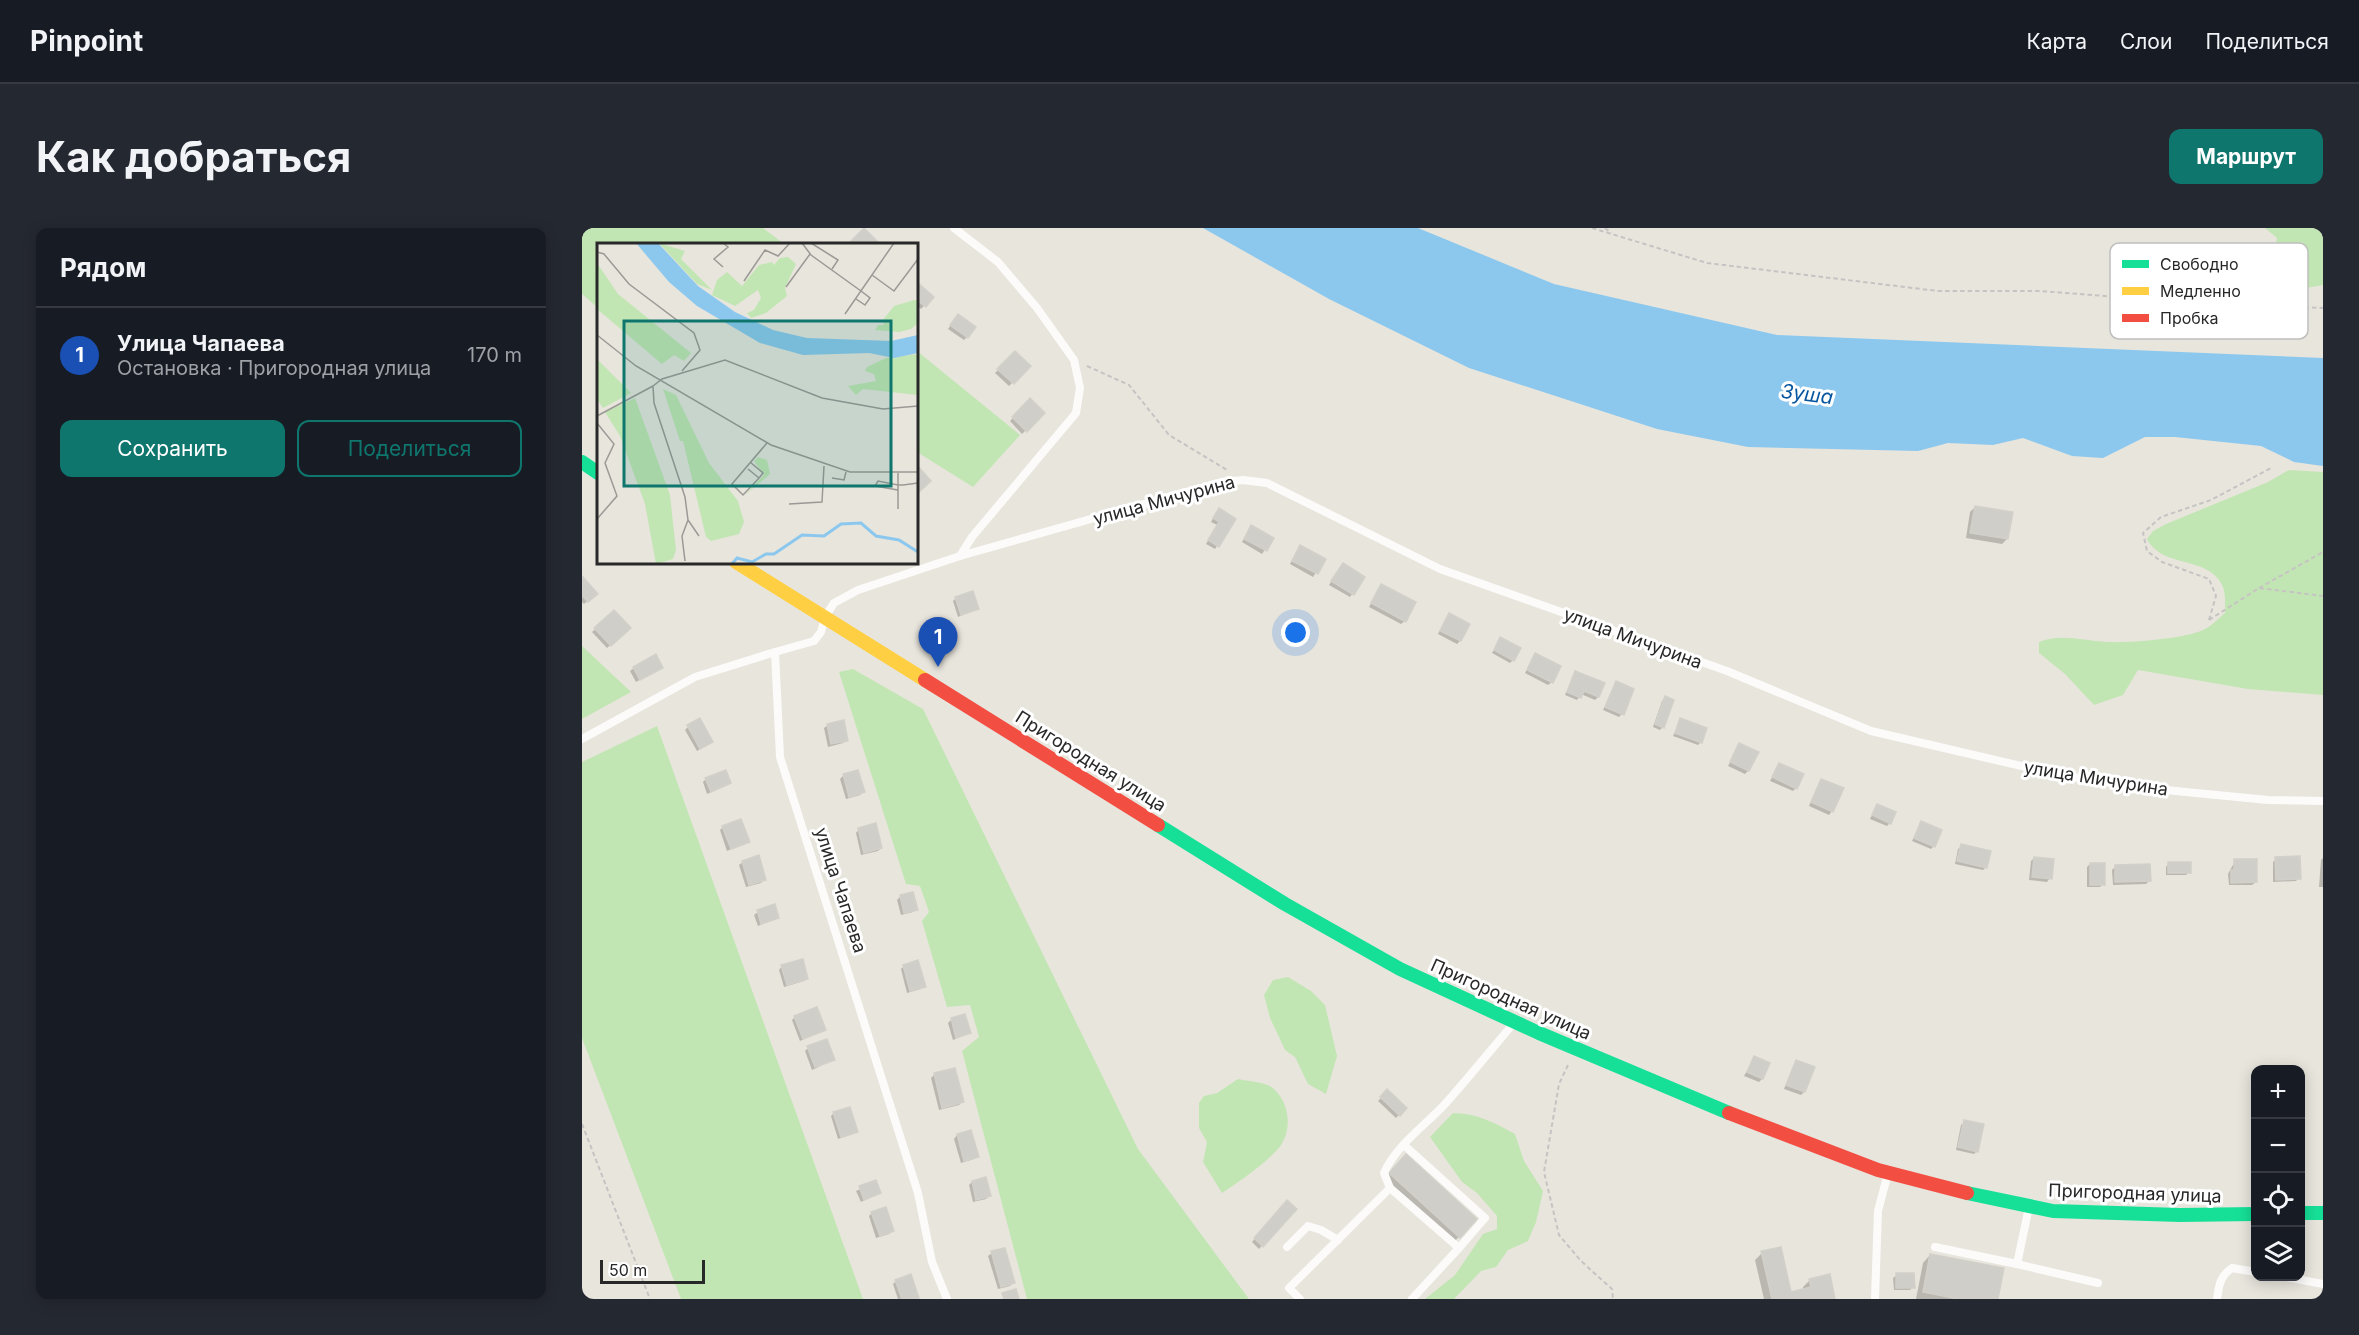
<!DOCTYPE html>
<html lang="ru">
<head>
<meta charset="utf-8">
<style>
	body { margin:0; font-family:Inter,sans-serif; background:#242831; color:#f1f3f6 }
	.controls { position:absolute; right:18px; bottom:18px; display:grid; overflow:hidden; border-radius:12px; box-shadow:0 3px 15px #0003 }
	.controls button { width:54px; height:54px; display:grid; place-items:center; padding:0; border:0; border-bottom:2px solid #363941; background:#171b24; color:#f1f3f6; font:30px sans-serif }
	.scale { position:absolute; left:18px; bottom:15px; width:105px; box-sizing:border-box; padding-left:6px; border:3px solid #282828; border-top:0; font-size:16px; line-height:21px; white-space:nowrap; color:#282828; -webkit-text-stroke:4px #fff; paint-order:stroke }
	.you { position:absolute; left:714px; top:405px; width:21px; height:21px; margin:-15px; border:4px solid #fff; border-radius:50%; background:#1a73e8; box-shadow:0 0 0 9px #1a73e833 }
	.badge { display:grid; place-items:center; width:39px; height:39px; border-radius:50%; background:#0f766e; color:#fff; font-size:20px; font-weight:700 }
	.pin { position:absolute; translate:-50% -50px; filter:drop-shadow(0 2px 3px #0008) }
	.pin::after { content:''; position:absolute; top:32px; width:21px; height:18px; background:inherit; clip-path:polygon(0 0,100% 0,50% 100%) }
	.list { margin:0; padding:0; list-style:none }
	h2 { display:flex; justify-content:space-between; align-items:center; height:78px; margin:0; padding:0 24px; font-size:26px }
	h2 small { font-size:20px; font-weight:400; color:#9ea1a6 }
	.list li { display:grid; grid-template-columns:39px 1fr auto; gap:18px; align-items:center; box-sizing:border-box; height:96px; padding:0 24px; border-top:2px solid #363941 }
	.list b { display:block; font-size:22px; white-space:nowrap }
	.list p { margin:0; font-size:20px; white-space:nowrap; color:#9ea1a6 }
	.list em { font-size:20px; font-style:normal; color:#9ea1a6 }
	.actions { display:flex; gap:12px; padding:18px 24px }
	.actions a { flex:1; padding:14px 0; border:2px solid #0f766e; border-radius:12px; text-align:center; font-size:21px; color:#0f766e }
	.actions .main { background:#0f766e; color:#fff }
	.icon { flex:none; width:33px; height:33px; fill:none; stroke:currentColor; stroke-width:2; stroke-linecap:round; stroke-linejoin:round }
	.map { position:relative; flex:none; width:1741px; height:1071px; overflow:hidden; border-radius:12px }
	header { display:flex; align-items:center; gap:36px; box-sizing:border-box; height:84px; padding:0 30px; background:#171b24; border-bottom:2px solid #363941 }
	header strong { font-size:28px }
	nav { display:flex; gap:33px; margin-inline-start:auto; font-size:21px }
	.intro { display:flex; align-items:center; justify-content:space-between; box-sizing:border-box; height:144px; padding:0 36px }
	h1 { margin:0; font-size:42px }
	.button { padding:15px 27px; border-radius:12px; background:#0f766e; color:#fff; font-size:21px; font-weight:700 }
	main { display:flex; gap:36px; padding:0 36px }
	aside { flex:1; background:#171b24; border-radius:12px; box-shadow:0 3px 15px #0003 }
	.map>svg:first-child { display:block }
	.green { fill:#c2e6b3 }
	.water { fill:#8cc8ee }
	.shadow { fill:#0003 }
	.building { fill:#d0cec9; stroke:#d2d0c9; stroke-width:1.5 }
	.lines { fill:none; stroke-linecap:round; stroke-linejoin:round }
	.path { stroke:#c5c4c3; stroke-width:2; stroke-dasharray:4.5 3; stroke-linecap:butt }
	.lane { stroke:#fcfbfa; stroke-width:8 }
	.fast { stroke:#16e098; stroke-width:14 }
	.slow { stroke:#ffcf43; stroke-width:14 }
	.jam { stroke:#f24e42; stroke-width:14 }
	.labels { text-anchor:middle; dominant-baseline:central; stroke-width:6; stroke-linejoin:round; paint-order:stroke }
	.street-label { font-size:18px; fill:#282828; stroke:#fff }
	.water-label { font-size:20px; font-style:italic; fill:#05559f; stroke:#fff }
	.inset-river { fill:none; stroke:#8cc8ee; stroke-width:3 }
	.inset-road { fill:none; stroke:#9b9995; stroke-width:1.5 }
	.view { fill:#0f766e; fill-opacity:0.15; stroke:#0f766e; stroke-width:3 }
	.inset-edge { fill:none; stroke:#282828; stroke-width:3 }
	.key { fill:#fff; stroke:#bebebe; stroke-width:1.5 }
	.key-label { font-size:16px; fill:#282828 }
</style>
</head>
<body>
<header>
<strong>Pinpoint</strong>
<nav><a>Карта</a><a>Слои</a><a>Поделиться</a></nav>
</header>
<div class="intro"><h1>Как добраться</h1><a class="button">Маршрут</a></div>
<main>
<aside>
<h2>Рядом<small></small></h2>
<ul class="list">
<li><span class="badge" style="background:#1a4fb4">1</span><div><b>Улица Чапаева</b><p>Остановка · Пригородная улица</p></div><em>170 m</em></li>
</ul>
<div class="actions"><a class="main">Сохранить</a><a>Поделиться</a></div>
</aside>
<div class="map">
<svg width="1741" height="1071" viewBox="0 0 1741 1071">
	<rect width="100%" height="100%" fill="#e8e5dd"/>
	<g class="green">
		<polygon points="0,0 181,0 202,16 16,16 16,80 0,66"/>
		<polygon points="1683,0 1741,0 1741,57 1673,69 1653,68 1632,56 1634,36 1651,23 1671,24 1691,30 1695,10"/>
		<polygon points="335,123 438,207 391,259 335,224"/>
		<path d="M1707,242L1741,244V467L1666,461L1556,442L1541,467L1512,477L1483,446L1457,425V414C1479,405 1502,413 1525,414C1546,415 1602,411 1621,402C1628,399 1636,391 1643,385C1643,377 1644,364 1640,357C1626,327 1580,341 1565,311L1571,303L1584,296L1686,254Z"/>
		<polygon points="0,418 49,464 0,491"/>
		<polygon points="271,441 341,481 556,921 667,1071 445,1071 380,823 397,809 388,777 365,779 340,693 347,684 338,658 324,656 257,444"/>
		<polygon points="75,498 281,1071 99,1071 0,810 0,534"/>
		<polygon points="706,749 729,763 743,777 755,828 744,866 726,856 713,829 703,822 688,790 682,767 691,752"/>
		<path d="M656,851C665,853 680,854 688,858C707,871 711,899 699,917C690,931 654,956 640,965L621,934L625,914L617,900V875L622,868L635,865Z"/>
		<path d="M871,885C895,885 913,895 933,906L942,933L961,963L954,994L946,1013L926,1022L914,1039L899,1043L872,1071H843L873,1047L901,1006L915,1001V988L895,965L880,954L848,909Z"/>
	</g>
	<polygon class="water" points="621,0 836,0 972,56 1195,107 1741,130 1741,238 1712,234 1679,218 1593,209 1563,209 1521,230 1490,228 1441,210 1411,217 1366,215 1336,223 1166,219 1075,201 887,140 747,71"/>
	<g class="shadow">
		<polygon points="335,56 350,70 339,81 334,77"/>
		<polygon points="373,91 385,109 382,112 366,101"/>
		<polygon points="433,125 447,138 427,158 413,145"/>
		<polygon points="448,173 461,185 440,206 428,193"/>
		<polygon points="1393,279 1425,311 1420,316 1384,310 1388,284"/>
		<polygon points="634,285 652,291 633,321 624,316 635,297 629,294"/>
		<polygon points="669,299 690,311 680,326 660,314"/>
		<polygon points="716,322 742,331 731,349 708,336"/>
		<polygon points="758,340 781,350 768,369 747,357"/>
		<polygon points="1,351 14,366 2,376 0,374"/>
		<polygon points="799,358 823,393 819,396 787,379"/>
		<polygon points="374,370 396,380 376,389 371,373"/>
		<polygon points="32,384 47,400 25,420 10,404"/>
		<polygon points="864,390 878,413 875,416 856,406"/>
		<polygon points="919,411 931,432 928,435 910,425"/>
		<polygon points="953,427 970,454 966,457 943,445"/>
		<polygon points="79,439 54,454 48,443 52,440"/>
		<polygon points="993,445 1016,469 1013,472 999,466 995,472 983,467"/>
		<polygon points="1034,455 1040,486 1037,489 1021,482"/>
		<polygon points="1083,470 1081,499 1078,502 1071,499 1080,473"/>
		<polygon points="1099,492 1119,514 1116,517 1091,508"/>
		<polygon points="246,497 265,512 261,515 246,519 242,500"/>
		<polygon points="106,499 129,514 115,523 103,502"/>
		<polygon points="1158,516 1166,543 1163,546 1146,538"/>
		<polygon points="1197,537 1214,560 1211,563 1188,553"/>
		<polygon points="261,548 281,564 278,567 264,571 258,551"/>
		<polygon points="124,551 148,555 125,566 121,554"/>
		<polygon points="1239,552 1250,583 1247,587 1227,578"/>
		<polygon points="1295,577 1308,595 1305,598 1288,591"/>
		<polygon points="1339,595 1352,618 1349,621 1330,613"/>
		<polygon points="141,599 166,613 145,623 138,602"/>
		<polygon points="277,601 299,620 296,623 279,627 274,605"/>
		<polygon points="1380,618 1404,639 1401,642 1373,636 1376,621"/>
		<polygon points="1452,630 1468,650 1465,654 1447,652 1449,633"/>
		<polygon points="1741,630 1741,659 1737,659 1739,632"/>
		<polygon points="1694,631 1717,650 1714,653 1691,654 1691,634"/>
		<polygon points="1653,633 1674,654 1670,657 1647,657 1646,646"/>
		<polygon points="161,634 182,651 179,655 164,659 157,637"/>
		<polygon points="1587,635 1607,644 1604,647 1584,647 1584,639"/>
		<polygon points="1508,636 1522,656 1518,659 1505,659 1505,639"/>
		<polygon points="1533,639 1567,653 1564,656 1531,657 1530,642"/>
		<polygon points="330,666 335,681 331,684 319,687 315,672 318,669"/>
		<polygon points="176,684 196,689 176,698 172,687"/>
		<polygon points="200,738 225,750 222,753 202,759 197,742"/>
		<polygon points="322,738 342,758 339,761 325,765 319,741"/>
		<polygon points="213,789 242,802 218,813 210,792"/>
		<polygon points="369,792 387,805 371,812 366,795"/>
		<polygon points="226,820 251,832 230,842 223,823"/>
		<polygon points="1172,830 1180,851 1177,854 1162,848"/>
		<polygon points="1214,833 1222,864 1219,867 1202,861"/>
		<polygon points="352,847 380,874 377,877 357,882 349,850"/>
		<polygon points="805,864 823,880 814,890 796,873"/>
		<polygon points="252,885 275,903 271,906 256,911 249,888"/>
		<polygon points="1383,894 1395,923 1392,926 1374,922 1379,897"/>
		<polygon points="375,907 395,928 392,931 379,935 372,911"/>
		<polygon points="824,928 893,991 872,1014 803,951"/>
		<polygon points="293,954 297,965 279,974 274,963"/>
		<polygon points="390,954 407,968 404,971 391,974 387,957"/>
		<polygon points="705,974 713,981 677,1021 670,1014"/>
		<polygon points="290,985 310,1003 307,1006 294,1010 287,988"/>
		<polygon points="410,1025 431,1055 428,1058 416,1061 406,1028"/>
		<polygon points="1180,1025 1208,1066 1221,1063 1221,1059 1228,1052 1252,1071 1182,1071 1173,1032"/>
		<polygon points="1348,1027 1414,1071 1334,1071 1341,1035"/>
		<polygon points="1315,1047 1331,1059 1328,1062 1312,1062 1311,1050"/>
		<polygon points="314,1053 335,1069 316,1071 311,1056"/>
	</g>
	<g class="building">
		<polygon points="282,0 298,16 266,16"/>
		<polygon points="335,54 352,69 344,79 334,71"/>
		<polygon points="376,86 394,99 386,110 368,97"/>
		<polygon points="433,123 449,138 432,156 415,141"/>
		<polygon points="448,170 463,185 445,204 430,189"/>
		<polygon points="334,236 349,253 335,266 334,266"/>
		<polygon points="1393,278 1431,284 1426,311 1388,305"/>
		<polygon points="637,280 654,291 637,319 626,312 637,294 631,290"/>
		<polygon points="669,297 692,310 685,323 662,311"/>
		<polygon points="718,317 744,331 736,346 710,333"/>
		<polygon points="761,335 783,349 772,367 749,353"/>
		<polygon points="1,349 16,366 6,374 0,367"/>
		<polygon points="799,356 834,374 824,394 789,375"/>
		<polygon points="391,363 397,381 379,387 373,369"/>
		<polygon points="32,382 49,400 29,418 12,400"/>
		<polygon points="867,385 888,396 879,413 858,403"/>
		<polygon points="918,409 939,420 932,433 912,422"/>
		<polygon points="953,425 979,438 971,455 945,442"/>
		<polygon points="74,426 81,440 58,452 51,439"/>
		<polygon points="993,443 1023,455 1017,469 1002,463 999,470 985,464"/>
		<polygon points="1034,453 1052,461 1042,487 1023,479"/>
		<polygon points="1083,468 1092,472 1082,500 1073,496"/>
		<polygon points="118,490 131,514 118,521 105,497"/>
		<polygon points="1098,490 1125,500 1120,515 1093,505"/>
		<polygon points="262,492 266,513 249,516 245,496"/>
		<polygon points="1157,515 1177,524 1167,543 1148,534"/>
		<polygon points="1197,535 1222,546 1215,561 1190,549"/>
		<polygon points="144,542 149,555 129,564 123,550"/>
		<polygon points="276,542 283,564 267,569 261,546"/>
		<polygon points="1239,551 1262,560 1251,584 1229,574"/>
		<polygon points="1295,576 1314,584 1309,596 1290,587"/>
		<polygon points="159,591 168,614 149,621 140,598"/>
		<polygon points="1339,593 1360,602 1353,619 1332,610"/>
		<polygon points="294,595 300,620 282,625 276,600"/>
		<polygon points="1379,616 1409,623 1405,640 1375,633"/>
		<polygon points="177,627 184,652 167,657 160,633"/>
		<polygon points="1718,628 1719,651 1694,652 1693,629"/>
		<polygon points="1452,629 1472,631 1470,651 1450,649"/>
		<polygon points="1652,631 1675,631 1675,654 1649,655 1649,642 1652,642"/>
		<rect x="1586" y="634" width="23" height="11"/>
		<rect x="1508" y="635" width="15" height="22"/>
		<polygon points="1568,636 1569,653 1533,654 1533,637"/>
		<polygon points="331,664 336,682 322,685 318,667"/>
		<polygon points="193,676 197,690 179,696 175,682"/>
		<polygon points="221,731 226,751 205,757 199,737"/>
		<polygon points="336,732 344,759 328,763 321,737"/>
		<polygon points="235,779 244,802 221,811 212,788"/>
		<polygon points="383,786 389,805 374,810 369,790"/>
		<polygon points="245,811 253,832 233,839 225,818"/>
		<polygon points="1172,828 1188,835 1181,851 1165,844"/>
		<polygon points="1214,832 1233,839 1223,864 1204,857"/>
		<polygon points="373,840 382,874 360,880 352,845"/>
		<polygon points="805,861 825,880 818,888 798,869"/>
		<polygon points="268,879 276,904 259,909 251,884"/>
		<polygon points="1382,892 1402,896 1396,924 1376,919"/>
		<polygon points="389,902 397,929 382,933 375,906"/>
		<polygon points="824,926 895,991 878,1010 807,945"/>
		<polygon points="404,949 409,968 394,972 390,953"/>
		<polygon points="294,952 299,965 282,972 277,958"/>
		<polygon points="705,972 715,981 681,1019 672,1010"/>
		<polygon points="304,979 312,1003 298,1008 289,984"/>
		<polygon points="1199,1019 1209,1064 1229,1059 1227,1051 1248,1046 1253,1071 1190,1071 1179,1023"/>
		<polygon points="423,1020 433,1055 419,1059 409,1023"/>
		<polygon points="1348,1026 1422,1040 1416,1071 1376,1071 1341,1064"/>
		<polygon points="1314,1045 1332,1045 1333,1060 1314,1060"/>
		<polygon points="329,1046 337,1070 320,1071 313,1052"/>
		<polygon points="434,1061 437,1071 422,1071 420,1065"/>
	</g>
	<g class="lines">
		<g class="path">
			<polyline points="1010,0 1125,35 1356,63 1458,63 1613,75 1741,80"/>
			<polyline points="1023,0 1029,5"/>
			<polyline points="505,138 547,157 587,207 645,242"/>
			<polyline points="1677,360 1741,324"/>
			<polyline points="1627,392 1634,368 1627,351 1580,334 1565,323 1561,305 1579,289 1629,272 1689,240"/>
			<polyline points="1627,392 1677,360 1741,368"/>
			<polyline points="986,837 977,856 962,944 977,1007 999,1033 1030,1061 1031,1071"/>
			<polyline points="0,896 68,1071"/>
		</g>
		<g class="lane">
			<polyline points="372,0 416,34 455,80 492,132 498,160 494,185 390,309 378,328"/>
			<polyline points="0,511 113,449 193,424"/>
			<polyline points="822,917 903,990 877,1020"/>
			<polyline points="705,1019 726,998 739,1002 756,1012"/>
			<polyline points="1353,1019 1435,1036 1447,979"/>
			<polyline points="1435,1036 1516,1055"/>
			<polyline points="1699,1048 1741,1056"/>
			<polyline points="365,1071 350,1034 336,965 198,529 193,424 232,413 239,404 243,389 252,375 276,362 378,328 640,254 661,252 685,255 858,341 1145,443 1289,503 1482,548 1573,561 1686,572 1741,573"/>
			<polyline points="718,1071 707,1060 808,960"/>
			<path d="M830,1071L877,1020L808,960L802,945C814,917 844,897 864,875C887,849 909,822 931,796"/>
			<polyline points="1293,1071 1296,983 1306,945"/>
			<path d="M1635,1071C1637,1057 1638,1048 1650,1040L1674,1044"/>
		</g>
		<g class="fast">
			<polyline points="0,234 16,245"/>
			<polyline points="576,597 703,676 818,741 957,805 1147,885"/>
			<polyline points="1385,965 1471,983 1598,987 1674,986"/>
			<polyline points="1718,985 1741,985"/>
		</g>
		<polyline class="slow" points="154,334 343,452"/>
		<g class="jam">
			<polyline points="343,452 576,597"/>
			<polyline points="1147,885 1296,942 1385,965"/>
		</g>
	</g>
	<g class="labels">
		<g class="street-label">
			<text transform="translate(582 272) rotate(-15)">улица Мичурина</text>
			<text transform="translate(1051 410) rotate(20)">улица Мичурина</text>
			<text transform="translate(509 533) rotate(32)">Пригородная улица</text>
			<text transform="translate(1514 550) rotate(9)">улица Мичурина</text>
			<text transform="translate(259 662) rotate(72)">улица Чапаева</text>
			<text transform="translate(929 771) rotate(24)">Пригородная улица</text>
			<text transform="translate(1553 965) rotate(2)">Пригородная улица</text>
		</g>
		<g class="water-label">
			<text transform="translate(1225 166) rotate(7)">Зуша</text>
		</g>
	</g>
	<g transform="translate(15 15)">
		<rect width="321" height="321" fill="#e8e5dd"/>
		<path d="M62,0L88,8L84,16L115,47L100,41ZM191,14L199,21L188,45L190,53L169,70L154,75L150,70L157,67L164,55L161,47L138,63L115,52L120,37L130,29L145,43L162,22L175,19L177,22L183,15ZM0,20L21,51L94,110L87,118L77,112L65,121L0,66ZM317,57L321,58V80L314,86L302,89L278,87L281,82H287L285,78L297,63ZM321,111V152L266,146L259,152L251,143L279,138L277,131L268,128L270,124L289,115ZM0,116L34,150L6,165L0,156ZM66,146L79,152L112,220L141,258L147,279L142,291L114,298L109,294L86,198H83ZM38,155L73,252L79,307L76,316L59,321L48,261L23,193L8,169ZM161,214L170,217L173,231L148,252L167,232L157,218Z" fill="#c2e6b3"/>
		<path d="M39,0H61L101,43L138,69L176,87L210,95L294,98L321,92V110L297,115L272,110L206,112L163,100L100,63L72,39Z" fill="#8cc8ee"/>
		<path class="inset-river" d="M135,321L140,315L155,319L169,311H177L205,292L227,293L244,281L264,280L279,293L302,297L321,309"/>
		<path class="inset-road" d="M205,0L214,12L264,48M214,0L241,17L235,26M0,9L7,11L32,41L97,90L103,107L85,128M126,24L117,16L131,4L126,0M275,32L297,48L321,16M147,38L168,7L181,13L193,0M189,44L213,11M259,56L268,62L273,55L264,48M248,71L297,0M0,92L39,123L174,202L253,229H321M0,173L56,143M0,180L17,201L8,220L20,253L0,276M153,219L166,230L162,235M151,226L162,235L146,252L135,241L170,200M301,230V247L278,243L281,238L301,242H306L321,240M235,235L247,237L249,229M192,261L225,259L227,223M301,266V247M102,293L91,277L88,254L57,160L56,143L65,136L128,117L225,155L286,166L321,163M88,318L85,293L91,277"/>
		<path class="view" d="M27,78H294V243H27Z"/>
		<rect width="321" height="321" class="inset-edge"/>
	</g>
	<rect x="1528" y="15" width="198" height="96" rx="9" class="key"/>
	<rect x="1540" y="32" width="27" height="8" fill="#16e098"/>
	<rect x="1540" y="59" width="27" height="8" fill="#ffcf43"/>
	<rect x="1540" y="86" width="27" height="8" fill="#f24e42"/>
	<g class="key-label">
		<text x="1578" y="42">Свободно</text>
		<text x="1578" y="69">Медленно</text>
		<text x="1578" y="96">Пробка</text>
	</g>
</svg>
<div class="controls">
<button>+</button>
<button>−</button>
<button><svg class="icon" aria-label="locate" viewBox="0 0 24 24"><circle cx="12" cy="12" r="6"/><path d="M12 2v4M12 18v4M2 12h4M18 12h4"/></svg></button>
<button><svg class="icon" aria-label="layers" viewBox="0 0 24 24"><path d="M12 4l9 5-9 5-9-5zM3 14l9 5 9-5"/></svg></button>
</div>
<div class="scale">50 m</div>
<div class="you"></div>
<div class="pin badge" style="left:356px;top:439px;background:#1a4fb4">1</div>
</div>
</main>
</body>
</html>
